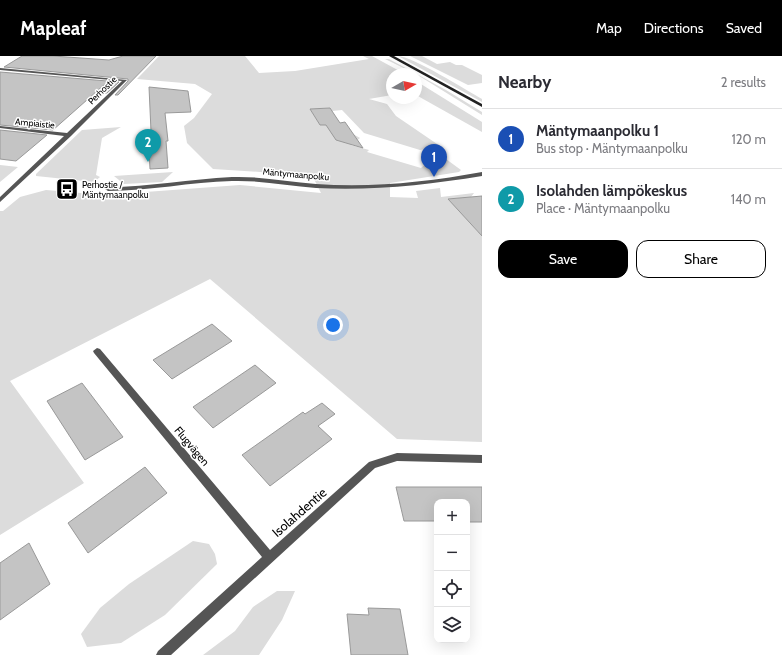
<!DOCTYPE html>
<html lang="en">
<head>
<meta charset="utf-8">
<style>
	body { margin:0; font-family:Cabin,sans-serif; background:#f7f7f7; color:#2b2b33 }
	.controls { position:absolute; right:12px; bottom:12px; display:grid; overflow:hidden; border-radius:8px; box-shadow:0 4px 16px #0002 }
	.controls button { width:36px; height:36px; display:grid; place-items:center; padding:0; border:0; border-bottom:1px solid #e1e1e2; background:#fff; color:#2b2b33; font:20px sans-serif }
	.compass { position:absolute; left:386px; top:12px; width:36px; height:36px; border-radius:50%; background:#fff; box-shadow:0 4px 16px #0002; rotate:81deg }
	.you { position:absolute; left:333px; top:269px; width:14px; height:14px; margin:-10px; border:3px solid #fff; border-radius:50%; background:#1a73e8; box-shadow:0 0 0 6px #1a73e833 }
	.badge { display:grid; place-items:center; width:26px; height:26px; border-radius:50%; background:#000; color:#fff; font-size:13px; font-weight:700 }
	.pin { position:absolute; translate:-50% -33px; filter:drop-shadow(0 1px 2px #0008) }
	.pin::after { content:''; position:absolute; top:21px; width:14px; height:12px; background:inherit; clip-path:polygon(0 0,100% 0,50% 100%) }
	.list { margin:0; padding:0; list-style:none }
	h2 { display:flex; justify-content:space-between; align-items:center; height:52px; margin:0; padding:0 16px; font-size:17px }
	h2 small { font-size:13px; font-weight:400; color:#7c7c81 }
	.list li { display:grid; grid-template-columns:26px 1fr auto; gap:12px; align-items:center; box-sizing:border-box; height:60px; padding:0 16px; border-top:1px solid #e1e1e2 }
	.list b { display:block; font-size:15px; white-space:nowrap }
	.list p { margin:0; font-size:13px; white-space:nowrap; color:#7c7c81 }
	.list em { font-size:13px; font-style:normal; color:#7c7c81 }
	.actions { display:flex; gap:8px; padding:12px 16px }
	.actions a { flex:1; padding:9px 0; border:1px solid #000; border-radius:12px; text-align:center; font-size:14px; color:#000 }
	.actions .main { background:#000; color:#fff }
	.icon { flex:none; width:22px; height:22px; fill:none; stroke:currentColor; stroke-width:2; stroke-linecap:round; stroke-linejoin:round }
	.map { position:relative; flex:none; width:482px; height:599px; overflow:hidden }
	header { display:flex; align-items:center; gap:24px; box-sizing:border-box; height:56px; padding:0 20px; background:#000; color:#fff }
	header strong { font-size:19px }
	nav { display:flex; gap:22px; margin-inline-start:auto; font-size:14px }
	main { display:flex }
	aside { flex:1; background:#fff }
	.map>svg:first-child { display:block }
	.green { fill:#dcdcdc }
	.building { fill:#c4c4c4; stroke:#999 }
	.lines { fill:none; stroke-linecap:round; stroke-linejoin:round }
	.street { fill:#555; fill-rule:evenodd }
	.secondary { fill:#222; fill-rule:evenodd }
	.labels { text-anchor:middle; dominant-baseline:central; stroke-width:3; stroke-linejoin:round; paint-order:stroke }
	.far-street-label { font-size:9px; fill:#000; stroke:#fff }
	.far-poi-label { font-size:9px; fill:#000; stroke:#fff; text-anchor:start }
	.street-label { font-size:11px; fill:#000; stroke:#fff }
	.near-street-label { font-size:13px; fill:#000; stroke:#fff }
</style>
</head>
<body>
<header>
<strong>Mapleaf</strong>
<nav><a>Map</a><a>Directions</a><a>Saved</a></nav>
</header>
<main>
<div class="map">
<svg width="482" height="599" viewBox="0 0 482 599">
	<rect width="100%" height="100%" fill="#fff"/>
	<g class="green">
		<polygon points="159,0 245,0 259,17 295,15 369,3 363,0 372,0 405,18 392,18 392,39 369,43 387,48 396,60 440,90 420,94 364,77 342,54 332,55 330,52 310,53 320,69 326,69 333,79 353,78 360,82 351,89 369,94 367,96 421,112 430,104 423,101 427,98 435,95 461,114 459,116 390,127 390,141 418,142 416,135 440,132 441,141 474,137 471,141 449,143 478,176 482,175 482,386 397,383 210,223 10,325 84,427 0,479 0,155 3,155 20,141 46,134 105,139 240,129 321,137 313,121 260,116 213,113 187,87 184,70 194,62 212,38 195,28 137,23"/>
		<path d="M398,0C412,0 466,34 482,43V46Z"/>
		<polygon points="410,0 422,0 437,8 450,6 456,9 462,9 482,19 482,27 468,29"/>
		<polygon points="385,3 389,3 446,34 482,56 482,59 416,18"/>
		<polygon points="416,25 482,66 482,76 416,39"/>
		<polygon points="121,71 102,82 96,119 100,121 94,126 36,120 36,118 82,74"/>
		<polygon points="0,109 18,111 0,126"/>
		<polygon points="173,116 162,126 124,128 114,120"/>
		<polygon points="193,485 209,488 215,498 217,508 165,559 121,587 87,591 81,578 100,552 129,528"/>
		<polygon points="277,535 295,535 282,564 259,599 203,599 235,575 253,551"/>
	</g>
	<g class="building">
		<polygon points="22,0 53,0 109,4 123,0 156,0 118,39 115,39 128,25 128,23 4,11"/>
		<polygon points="0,16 119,26 107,37 105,37 105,28 53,74 0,69"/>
		<polygon points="149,31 188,35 191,56 165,57 168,85 166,85 168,112 150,113 148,75 151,75"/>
		<polygon points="330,52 340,67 345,66 363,92 336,84 326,69 320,69 310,53"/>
		<polygon points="0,74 47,79 16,105 0,103"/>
		<polygon points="482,140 482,180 448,143"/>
		<polygon points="212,268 232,285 172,323 153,304"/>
		<polygon points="255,309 276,327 213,372 193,351"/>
		<polygon points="82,327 123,381 85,404 47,345"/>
		<polygon points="322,347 335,358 318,370 332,383 270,430 242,399 303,356 305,358"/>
		<polygon points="145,411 167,437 88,497 68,467"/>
		<polygon points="396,431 482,431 482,466 467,466 467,446 437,446 437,465 404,465"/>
		<polygon points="29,487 50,528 0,564 0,507"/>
		<polygon points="368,552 400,553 408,599 351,599 347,558 369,559"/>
	</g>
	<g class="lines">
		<g class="street">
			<polygon points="0,12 127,24 71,80 0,146 0,141 64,80 0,72 0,70 67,77 122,25 0,14"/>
			<path d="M482,116V120C427,129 372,135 316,132C288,130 260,124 232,125C190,126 150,135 108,135L105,133L108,131C150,131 190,123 232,121C260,120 288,126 316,128C372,132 427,126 482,116Z"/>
			<polygon points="97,292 100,293 270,494 369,406 397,397 482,399 482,407 397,405 375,412 171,599 156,599 158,595 262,501 94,297 93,295"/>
		</g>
		<polygon class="secondary" points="389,0 394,0 482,48 482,51"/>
	</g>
	<defs>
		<g id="bus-square" transform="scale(1.15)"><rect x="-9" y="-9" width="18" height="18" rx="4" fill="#000" stroke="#fff"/><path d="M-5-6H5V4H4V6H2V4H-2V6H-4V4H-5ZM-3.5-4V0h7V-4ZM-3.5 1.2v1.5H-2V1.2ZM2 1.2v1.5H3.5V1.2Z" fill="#fff"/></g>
	</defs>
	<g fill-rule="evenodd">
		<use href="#bus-square" x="67" y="133"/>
	</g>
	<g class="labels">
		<g class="far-street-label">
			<text transform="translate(102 34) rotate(-44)">Perhostie</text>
			<text transform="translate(35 67) rotate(6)">Ampiaistie</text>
			<text transform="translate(296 118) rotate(5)">Mäntymaanpolku</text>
		</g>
		<g class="far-poi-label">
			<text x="82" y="128">Perhostie /<tspan x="82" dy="10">Mäntymaanpolku</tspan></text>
		</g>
		<g class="street-label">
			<text transform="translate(192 390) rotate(50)">Flugvägen</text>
		</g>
		<g class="near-street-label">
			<text transform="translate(299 456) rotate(-41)">Isolahdentie</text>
		</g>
	</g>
</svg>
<div class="controls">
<button>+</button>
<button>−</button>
<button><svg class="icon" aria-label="locate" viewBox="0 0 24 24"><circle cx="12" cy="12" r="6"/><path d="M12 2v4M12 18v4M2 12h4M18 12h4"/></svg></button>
<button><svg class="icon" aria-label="layers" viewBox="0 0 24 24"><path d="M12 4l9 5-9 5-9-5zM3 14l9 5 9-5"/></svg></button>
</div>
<svg class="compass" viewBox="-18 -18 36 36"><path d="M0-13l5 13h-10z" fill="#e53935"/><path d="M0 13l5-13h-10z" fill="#7c7c81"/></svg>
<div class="you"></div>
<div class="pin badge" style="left:434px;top:121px;background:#1a4fb4">1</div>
<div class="pin badge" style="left:148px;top:106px;background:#0f9aa8">2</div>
</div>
<aside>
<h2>Nearby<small>2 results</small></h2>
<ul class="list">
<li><span class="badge" style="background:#1a4fb4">1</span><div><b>Mäntymaanpolku 1</b><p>Bus stop · Mäntymaanpolku</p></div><em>120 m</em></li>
<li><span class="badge" style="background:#0f9aa8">2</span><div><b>Isolahden lämpökeskus</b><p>Place · Mäntymaanpolku</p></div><em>140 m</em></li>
</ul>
<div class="actions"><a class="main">Save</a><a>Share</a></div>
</aside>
</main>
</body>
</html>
